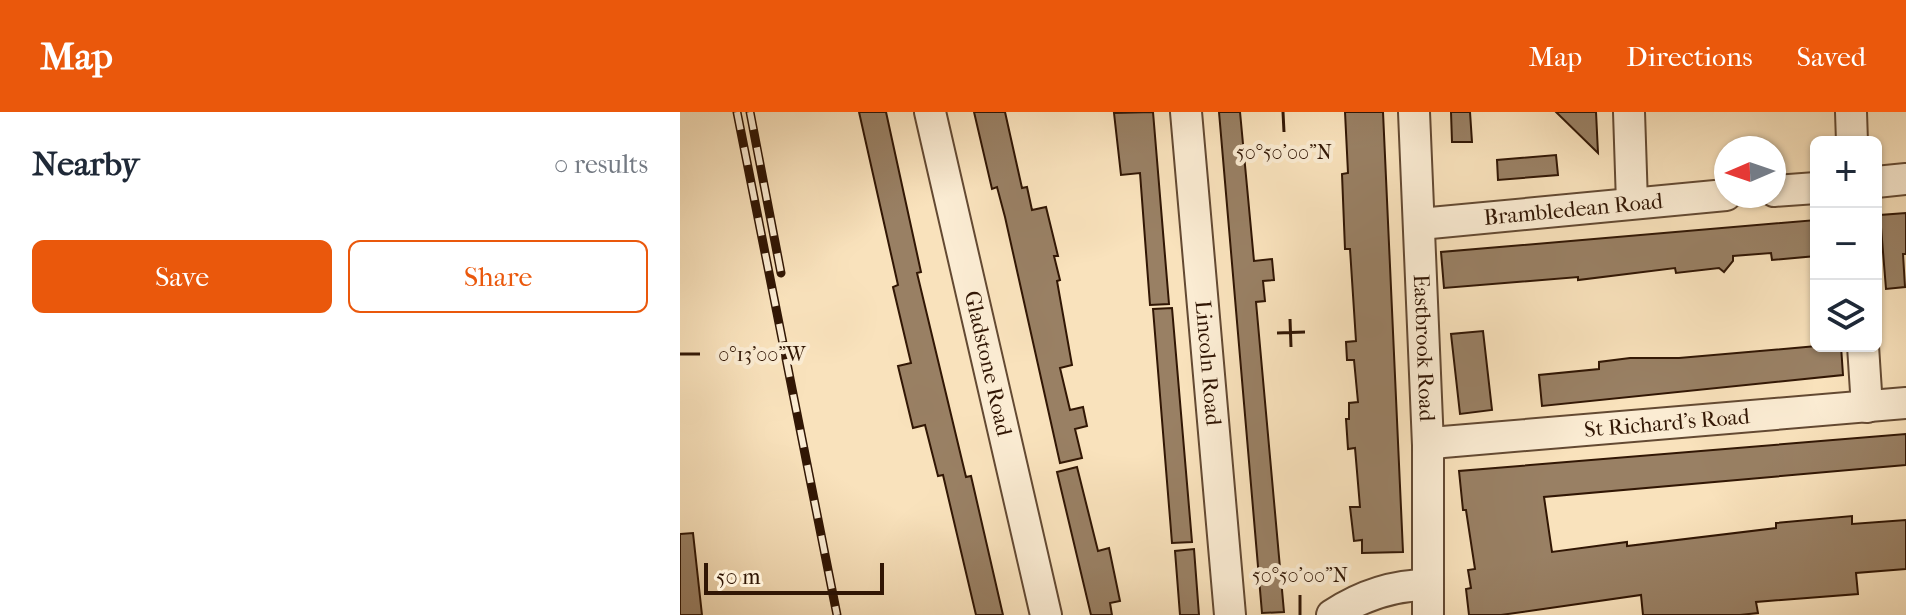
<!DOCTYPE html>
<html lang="en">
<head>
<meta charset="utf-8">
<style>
	body { margin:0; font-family:"IM FELL French Canon",serif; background:#f2f2f3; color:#1f2937 }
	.controls { position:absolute; right:24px; top:24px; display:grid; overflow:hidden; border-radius:12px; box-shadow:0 2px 6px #0004 }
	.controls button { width:72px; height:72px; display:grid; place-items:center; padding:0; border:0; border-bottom:2px solid #e0e1e3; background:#fff; color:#1f2937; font:40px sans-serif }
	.compass { position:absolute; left:1034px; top:24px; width:72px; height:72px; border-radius:50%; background:#fff; box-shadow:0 2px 6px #0004; rotate:268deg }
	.scale { position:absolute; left:24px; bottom:20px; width:180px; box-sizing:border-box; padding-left:8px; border:4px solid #311604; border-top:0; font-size:22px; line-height:28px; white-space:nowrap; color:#311604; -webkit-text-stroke:6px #fbecd3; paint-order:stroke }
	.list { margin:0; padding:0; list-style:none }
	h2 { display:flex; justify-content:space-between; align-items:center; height:104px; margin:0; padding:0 32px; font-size:34px }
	h2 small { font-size:26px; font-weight:400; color:#747a83 }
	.actions { display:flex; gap:16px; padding:24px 32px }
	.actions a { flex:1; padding:18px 0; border:2px solid #ea580c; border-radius:12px; text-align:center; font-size:28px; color:#ea580c }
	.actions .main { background:#ea580c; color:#fff }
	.icon { flex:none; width:44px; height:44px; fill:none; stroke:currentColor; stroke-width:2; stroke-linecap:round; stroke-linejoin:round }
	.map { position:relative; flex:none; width:1226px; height:503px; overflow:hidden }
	header { display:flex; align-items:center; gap:48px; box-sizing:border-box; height:112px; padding:0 40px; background:#ea580c; color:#fff }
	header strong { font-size:38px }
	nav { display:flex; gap:44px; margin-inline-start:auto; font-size:28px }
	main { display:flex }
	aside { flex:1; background:#fff }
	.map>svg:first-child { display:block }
	.building { fill:#998064; stroke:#311604; stroke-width:2 }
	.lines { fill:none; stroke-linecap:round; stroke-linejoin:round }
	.minor-casing { stroke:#634932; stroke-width:34 }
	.minor { stroke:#fbecd3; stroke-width:30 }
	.rail-casing { stroke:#311604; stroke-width:9 }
	.rail { stroke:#fbecd3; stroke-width:6; stroke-dasharray:18; stroke-linecap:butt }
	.ticks { fill:none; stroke:#311604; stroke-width:3 }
	.labels { text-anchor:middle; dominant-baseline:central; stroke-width:8; stroke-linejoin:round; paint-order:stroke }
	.street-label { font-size:22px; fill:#311604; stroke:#fbecd3 }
	.ticks-label { font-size:20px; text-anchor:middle; fill:#311604; stroke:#fbecd3; stroke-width:8; stroke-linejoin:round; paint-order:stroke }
</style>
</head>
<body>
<header>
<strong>Map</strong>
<nav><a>Map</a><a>Directions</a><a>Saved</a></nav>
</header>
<main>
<aside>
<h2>Nearby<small>0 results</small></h2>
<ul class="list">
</ul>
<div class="actions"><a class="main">Save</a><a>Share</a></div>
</aside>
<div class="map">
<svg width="1226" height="503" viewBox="0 0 1226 503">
	<rect width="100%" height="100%" fill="#f9e2bc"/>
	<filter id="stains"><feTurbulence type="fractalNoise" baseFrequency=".0025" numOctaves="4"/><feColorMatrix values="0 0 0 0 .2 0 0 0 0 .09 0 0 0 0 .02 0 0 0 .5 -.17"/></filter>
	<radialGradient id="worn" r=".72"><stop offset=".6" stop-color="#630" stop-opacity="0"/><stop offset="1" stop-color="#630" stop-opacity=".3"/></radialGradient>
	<g class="building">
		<polygon points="179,0 206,0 241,160 237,161 286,365 291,364 323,503 296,503 263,363 258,364 245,313 233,316 218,254 231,251 213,175 218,173"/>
		<polygon points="294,0 325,0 342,76 347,75 352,98 366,95 378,144 374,144 380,168 377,169 392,253 380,256 390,298 403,295 407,314 395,317 402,346 380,351 325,105 317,75 312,77"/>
		<polygon points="473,0 489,192 470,193 460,61 441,63 434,1"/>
		<polygon points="539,0 560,0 574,149 592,147 594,168 583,169 585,189 576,190 604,500 582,501"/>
		<polygon points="665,0 703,0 723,440 682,441 682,428 674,429 670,395 680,395 675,336 668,337 666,307 669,307 669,291 678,290 674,248 667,248 666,230 676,229 670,137 665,137 662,62 668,61"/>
		<polygon points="771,0 790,0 792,30 772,30"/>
		<polygon points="876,0 916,0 918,41"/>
		<polygon points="876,43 878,63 818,68 817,48"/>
		<polygon points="1226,101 1226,142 1223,142 1225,175 1206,177 1200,103"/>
		<polygon points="1136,108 1136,144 1092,148 1091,141 1053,144 1053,149 1044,160 1039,156 996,161 995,156 898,168 898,165 764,176 761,140"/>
		<polygon points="492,196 512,430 492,431 473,197"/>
		<polygon points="803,219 812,298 780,302 771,222"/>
		<polygon points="1137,234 1161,234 1163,263 862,294 859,263 919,257 919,250 950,246 999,246"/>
		<polygon points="1226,322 1226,353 864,385 872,440 947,430 947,434 1096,416 1096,411 1172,404 1172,412 1226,408 1226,457 1176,461 1178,482 1076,490 1078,501 1060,503 963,503 961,483 821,503 789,503 786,477 791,476 788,458 795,457 786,398 783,398 779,359"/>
		<polygon points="397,355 418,439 429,436 440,489 430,491 432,503 411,503 377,360"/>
		<polygon points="13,421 22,503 0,503 0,422"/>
		<polygon points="514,437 519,503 500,503 495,439"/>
	</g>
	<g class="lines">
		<g class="minor-casing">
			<g id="minor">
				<path id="s1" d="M250,0L366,503"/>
				<path id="s2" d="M506,0L550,503"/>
				<path id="s3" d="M734,0L748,333V503"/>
				<polyline points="949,0 952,91"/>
				<polyline points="1171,0 1172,30"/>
				<polyline points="1196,70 1226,67"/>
				<polyline points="1094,79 1136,76"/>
				<path id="s4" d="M740,112L1046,83"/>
				<polyline points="1183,234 1187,295"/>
				<path id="s5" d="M748,333L763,330L1226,291"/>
				<path d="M652,503C681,484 712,473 748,473"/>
			</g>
		</g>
		<use href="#minor" class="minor"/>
		<g class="rail-casing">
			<g id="rail">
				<polyline points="57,0 157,503"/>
				<polyline points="70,0 101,161"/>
			</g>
		</g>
		<use href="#rail" class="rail"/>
	</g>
	<path class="ticks" d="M603,0L604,20M610,207L611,235M597,221L625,220M0,242H20M620,483V503"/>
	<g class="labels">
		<g class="street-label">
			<text stroke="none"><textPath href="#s4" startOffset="154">Brambledean Road</textPath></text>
			<text stroke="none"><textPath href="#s3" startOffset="236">Eastbrook Road</textPath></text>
			<text stroke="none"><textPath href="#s2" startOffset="252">Lincoln Road</textPath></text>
			<text stroke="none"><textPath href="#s1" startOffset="258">Gladstone Road</textPath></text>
			<text stroke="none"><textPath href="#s5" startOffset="240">St Richard's Road</textPath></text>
		</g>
	</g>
	<g class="ticks-label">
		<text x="604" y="47">50°50'00"N</text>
		<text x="82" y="249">0°13'00"W</text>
		<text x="620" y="470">50°50'00"N</text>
	</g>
	<rect width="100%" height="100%" filter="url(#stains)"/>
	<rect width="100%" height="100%" fill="url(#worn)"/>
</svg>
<div class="controls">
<button>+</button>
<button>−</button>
<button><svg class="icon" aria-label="layers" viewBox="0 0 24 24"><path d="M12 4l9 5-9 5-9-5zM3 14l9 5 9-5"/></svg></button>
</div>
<svg class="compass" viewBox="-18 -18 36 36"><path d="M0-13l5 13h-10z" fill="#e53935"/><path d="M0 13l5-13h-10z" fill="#747a83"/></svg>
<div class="scale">50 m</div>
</div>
</main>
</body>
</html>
